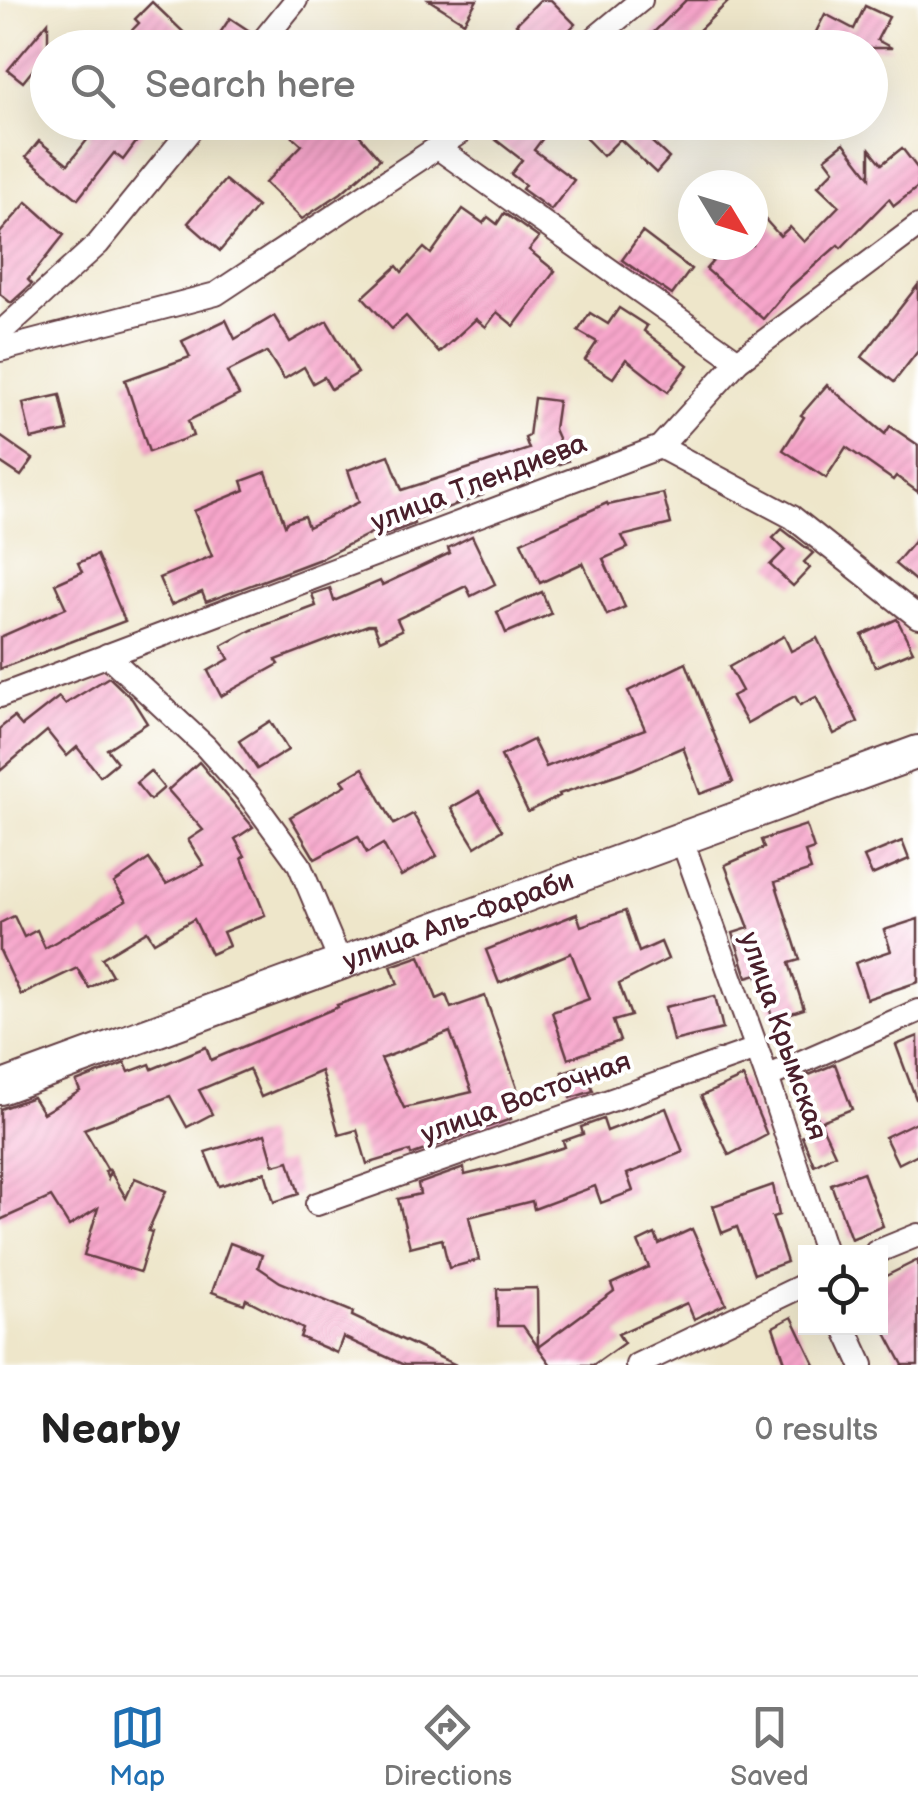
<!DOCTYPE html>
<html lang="en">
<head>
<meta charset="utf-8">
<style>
	body { margin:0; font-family:"Balsamiq Sans",sans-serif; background:#f2f2f2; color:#222 }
	.controls { position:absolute; right:30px; bottom:30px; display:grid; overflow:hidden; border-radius:0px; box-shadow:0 10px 40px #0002 }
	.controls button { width:90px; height:90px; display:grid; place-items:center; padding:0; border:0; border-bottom:2px solid #e0e0e0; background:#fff; color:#222; font:50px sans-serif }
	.compass { position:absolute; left:678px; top:170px; width:90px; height:90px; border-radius:50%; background:#fff; box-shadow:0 10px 40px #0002; rotate:128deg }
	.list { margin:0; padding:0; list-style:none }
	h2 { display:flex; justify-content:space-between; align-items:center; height:130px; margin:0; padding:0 40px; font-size:42px }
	h2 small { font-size:32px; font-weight:400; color:#767676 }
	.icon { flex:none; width:55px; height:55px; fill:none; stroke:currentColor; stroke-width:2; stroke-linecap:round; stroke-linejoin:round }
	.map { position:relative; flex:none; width:918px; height:1365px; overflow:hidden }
	.search { position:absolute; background:#fff; box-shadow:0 10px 40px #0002; left:30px; right:30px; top:30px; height:110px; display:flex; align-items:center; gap:25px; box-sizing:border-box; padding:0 35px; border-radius:55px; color:#767676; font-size:38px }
	.sheet { height:310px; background:#fff }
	nav { display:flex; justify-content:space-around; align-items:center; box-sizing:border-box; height:140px; border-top:2px solid #e0e0e0; background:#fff; font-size:28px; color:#767676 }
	nav a { display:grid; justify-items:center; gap:5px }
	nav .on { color:#1f6fb2 }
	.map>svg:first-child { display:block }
	.building { fill:url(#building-hatch); fill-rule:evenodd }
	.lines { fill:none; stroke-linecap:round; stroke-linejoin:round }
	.minor-casing { stroke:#633d43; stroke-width:26 }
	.secondary-casing { stroke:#633d43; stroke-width:36 }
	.minor { stroke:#fff; stroke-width:22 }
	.secondary { stroke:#fff; stroke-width:32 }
	.labels { text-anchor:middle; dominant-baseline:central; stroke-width:8; stroke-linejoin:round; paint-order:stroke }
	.street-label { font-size:28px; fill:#4a1f2b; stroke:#fff }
</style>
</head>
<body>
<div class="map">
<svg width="918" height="1365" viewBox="0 0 918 1365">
	<defs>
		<pattern id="building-hatch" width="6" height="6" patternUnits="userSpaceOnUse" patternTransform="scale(2.5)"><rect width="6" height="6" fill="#f7a6cb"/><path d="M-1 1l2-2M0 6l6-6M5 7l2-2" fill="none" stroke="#d58eae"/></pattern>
	</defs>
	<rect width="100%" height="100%" fill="#fff"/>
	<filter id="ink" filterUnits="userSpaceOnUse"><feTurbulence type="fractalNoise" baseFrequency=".01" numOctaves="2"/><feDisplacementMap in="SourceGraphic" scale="20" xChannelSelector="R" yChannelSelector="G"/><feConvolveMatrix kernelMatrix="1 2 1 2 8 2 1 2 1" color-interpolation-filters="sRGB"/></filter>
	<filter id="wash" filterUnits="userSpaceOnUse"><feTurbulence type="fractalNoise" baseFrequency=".0048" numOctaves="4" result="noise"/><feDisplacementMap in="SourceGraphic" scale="40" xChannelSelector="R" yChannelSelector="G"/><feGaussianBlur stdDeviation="2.25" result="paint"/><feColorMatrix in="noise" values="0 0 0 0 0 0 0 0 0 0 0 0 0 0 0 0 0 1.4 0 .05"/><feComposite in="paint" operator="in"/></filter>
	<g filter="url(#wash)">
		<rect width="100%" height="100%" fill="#eee6ca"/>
		<g id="blocks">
			<g class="building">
				<polygon points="429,0 477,0 464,22"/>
				<polygon points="540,0 551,0 575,24 552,48 540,48 516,24"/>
				<polygon points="686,0 730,0 691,38 700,48 638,48"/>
				<polygon points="152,2 200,48 115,48 139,23 135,19"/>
				<polygon points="865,6 889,17 877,40 892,48 808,48 825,14 854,29"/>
				<polygon points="230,18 251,32 242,48 210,48"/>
				<polygon points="48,22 48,67 40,61 23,82 8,70"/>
				<polygon points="74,122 151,122 123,160 114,153 78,199 26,157 39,141 68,164 91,135"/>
				<polygon points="276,122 348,122 380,159 341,193 302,219 265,183 302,145"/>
				<polygon points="509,122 555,122 534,150 574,180 551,210 522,189 525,185 511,174 522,160 496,140"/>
				<polygon points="570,122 636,122 634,125 669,158 656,173 620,139 603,156"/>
				<polygon points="844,143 870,177 870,149 882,164 902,148 918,169 918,187 894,206 889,199 841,248 838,245 790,287 763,319 706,269 727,245 753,245 753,206 780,236 790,227 804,242 839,206 818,186 834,170 825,158"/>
				<polygon points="225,180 257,207 220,251 188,223"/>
				<polygon points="27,202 64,235 28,280 32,284 11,303 0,294 0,233"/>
				<polygon points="463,209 483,223 488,217 497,224 504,213 539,238 529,250 555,271 514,326 497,312 486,327 476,319 439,353 406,316 392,329 363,297 397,266 402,272 424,248 431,254"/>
				<polygon points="642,232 691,269 672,295 622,260"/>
				<polygon points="918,285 918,351 894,382 862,357"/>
				<polygon points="619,308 647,326 644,331 688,365 668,392 626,359 613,378 585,360 597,342 578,331 590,313 608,324"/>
				<polygon points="274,316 290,342 327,321 358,373 331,389 324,377 313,383 304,367 284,379 267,352 227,372 239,395 188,421 193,436 149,452 125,380 190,357 182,341 226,320 235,339"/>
				<polygon points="827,385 885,434 890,426 918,445 918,492 896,476 893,480 846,447 826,478 783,450 804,417 801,415"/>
				<polygon points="60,395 68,431 31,439 23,403"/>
				<polygon points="534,398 558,401 554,429 568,461 482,491 483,495 413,520 414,524 379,537 377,530 320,559 206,602 202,592 171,605 159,578 212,556 194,511 245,490 242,481 266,472 285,525 288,521 304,516 308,527 359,502 348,470 389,455 402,490 529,449 525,438 529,436"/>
				<polygon points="0,436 33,459 21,476 0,462"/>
				<polygon points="663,493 671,524 622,536 628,548 603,559 625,607 607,615 583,563 540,583 521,542 607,503 608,505"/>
				<polygon points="782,529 813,553 804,562 810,568 793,586 770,565 785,550 773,538"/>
				<polygon points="472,536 495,584 471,596 466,586 397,619 402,630 380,640 374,625 368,625 276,660 279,664 221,696 208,671 229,659 222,646 252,630 316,606 312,594 330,588 334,601 380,581 382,585 450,553 448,548"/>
				<polygon points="918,537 918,583 895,564"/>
				<polygon points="97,555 125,621 0,669 0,637 66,608 55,584 82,572 78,563"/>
				<polygon points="542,592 551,614 506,633 497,612"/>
				<polygon points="897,619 913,651 875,667 862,635"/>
				<polygon points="784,636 791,651 817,638 858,722 834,734 816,697 800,705 795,696 747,723 732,696 742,691 729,667"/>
				<polygon points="686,663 733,782 700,794 683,747 633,769 559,794 560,796 528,812 501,756 533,740 546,767 645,729 628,691"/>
				<polygon points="109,677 132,699 147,723 107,749 117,762 100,776 77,747 67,756 47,731 0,771 0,728 14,717 22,726 59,697 65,704"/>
				<polygon points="270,721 288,750 257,769 239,741"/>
				<polygon points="199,762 253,827 235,839 245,856 242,858 265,915 223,932 229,946 211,954 194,919 154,942 147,931 102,958 112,975 89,988 77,968 21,995 0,951 0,923 14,916 24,937 37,930 45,948 126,901 114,883 149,859 166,884 204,865 188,840 203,830 168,790"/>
				<polygon points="363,768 394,824 413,814 437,856 401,876 383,844 367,853 358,836 315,859 290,817 346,785 342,780"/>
				<polygon points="150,771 164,788 150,800 136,783"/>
				<polygon points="479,792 502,830 475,847 451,808"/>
				<polygon points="806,825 814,849 805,852 811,870 775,882 800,960 789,963 804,1009 773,1019 757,974 747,977 733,933 749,928 725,865 764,848 761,840"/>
				<polygon points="902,841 909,859 872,875 864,857"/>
				<polygon points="625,911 639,952 661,942 668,959 619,984 631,1016 613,1021 620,1041 568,1059 552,1012 589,999 571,953 499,983 486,950 577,914 581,926"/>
				<polygon points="918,919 918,982 867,999 855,963 891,951 884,930"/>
				<path d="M420,956L437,999L446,995L451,1008L485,996L518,1091L504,1096L511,1119L411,1155L410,1151L367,1164L357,1130L339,1135L321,1071L261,1097L249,1069L199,1090L212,1114L187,1127L170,1096L84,1129L108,1170L105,1171L108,1178L110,1171L126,1198L135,1178L166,1191L148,1231L152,1232L140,1272L84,1255L98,1208L69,1226L51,1197L0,1220V1109L33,1097L43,1113L80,1091L76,1082L125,1063L129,1072L150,1064L152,1069L206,1047L211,1060L338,1007L337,1005L398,984L391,966ZM450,1032L472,1092L404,1108L381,1059Z"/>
				<polygon points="715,996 723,1029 673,1041 665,1007"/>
				<polygon points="918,1036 918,1099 916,1099 896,1045"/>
				<polygon points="835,1064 852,1109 819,1122 802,1078"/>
				<polygon points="584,1065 593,1091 571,1098 562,1072"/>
				<polygon points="743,1077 767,1135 729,1155 701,1096"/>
				<polygon points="666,1108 683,1152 627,1174 633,1191 601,1203 595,1186 534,1209 532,1201 469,1217 479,1260 449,1268 442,1239 410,1247 398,1199 420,1194 418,1184 464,1168 465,1175 511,1164 565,1147 563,1141 583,1134 581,1127 603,1119 607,1131"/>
				<polygon points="918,1121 918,1154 898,1164 885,1137"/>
				<polygon points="822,1126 835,1154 814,1165 802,1136"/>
				<polygon points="265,1134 274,1165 289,1161 299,1194 274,1202 265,1172 219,1186 205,1152"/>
				<polygon points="863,1172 883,1226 851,1239 831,1184"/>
				<polygon points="773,1185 779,1215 772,1217 787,1262 754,1274 737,1227 722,1233 713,1206"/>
				<polygon points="692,1229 726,1304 694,1319 687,1303 618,1334 624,1343 593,1365 551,1365 523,1326 498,1326 497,1289 537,1288 538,1347 614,1291 611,1284 649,1267 638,1242 655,1234 659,1244"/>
				<polygon points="230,1243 262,1255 258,1267 280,1282 353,1312 352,1316 456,1365 404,1365 343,1337 337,1353 300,1337 303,1329 246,1299 244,1304 212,1292"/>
				<polygon points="918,1260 918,1365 903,1365 880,1322 880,1279"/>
				<polygon points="792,1317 815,1365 786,1365 773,1327"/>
			</g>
		</g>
	</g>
	<g filter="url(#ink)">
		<use href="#blocks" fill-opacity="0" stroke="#633d43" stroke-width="2.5"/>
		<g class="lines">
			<g class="minor-casing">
				<g id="minor">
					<polyline points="257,48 296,0"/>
					<polyline points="583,48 641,0"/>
					<polyline points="438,148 738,361"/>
					<polyline points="0,333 98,244 197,122"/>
					<polyline points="0,350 216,294 476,122"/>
					<polyline points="660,447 792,517 918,617"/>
					<polyline points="107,655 205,746 248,794 299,864 341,964"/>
					<polyline points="0,696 660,447 738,361 918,226"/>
					<polyline points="682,840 767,1077 825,1252"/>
					<polyline points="767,1077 918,1011"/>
					<polyline points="317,1204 756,1049"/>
					<polyline points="876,1252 918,1235"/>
					<polyline points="845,1328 862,1365"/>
					<polyline points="637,1365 806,1284"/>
				</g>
			</g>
			<g class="secondary-casing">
				<g id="secondary">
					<path id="s1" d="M0,1088L918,752"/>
				</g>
			</g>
			<use href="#minor" class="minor"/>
			<use href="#secondary" class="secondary"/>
		</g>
	</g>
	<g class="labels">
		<g class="street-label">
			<text transform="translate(479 483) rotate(-21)">улица Тлендиева</text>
			<text stroke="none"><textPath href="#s1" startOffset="488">улица Аль-Фараби</textPath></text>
			<text transform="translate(783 1036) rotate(71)">улица Крымская</text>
			<text transform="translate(526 1098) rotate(-20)">улица Восточная</text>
		</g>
	</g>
</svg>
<div class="controls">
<button><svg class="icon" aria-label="locate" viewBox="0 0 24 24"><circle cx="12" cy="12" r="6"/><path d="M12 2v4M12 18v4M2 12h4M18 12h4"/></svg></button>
</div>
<svg class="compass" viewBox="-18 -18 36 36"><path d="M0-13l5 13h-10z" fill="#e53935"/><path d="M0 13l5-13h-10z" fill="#767676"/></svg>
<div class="search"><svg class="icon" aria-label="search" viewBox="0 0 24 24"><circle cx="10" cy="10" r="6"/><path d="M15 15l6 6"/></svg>Search here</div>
</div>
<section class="sheet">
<h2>Nearby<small>0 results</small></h2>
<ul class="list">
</ul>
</section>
<nav>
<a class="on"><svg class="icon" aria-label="map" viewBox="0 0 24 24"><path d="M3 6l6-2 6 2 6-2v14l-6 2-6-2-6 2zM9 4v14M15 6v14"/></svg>Map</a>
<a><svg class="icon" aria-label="directions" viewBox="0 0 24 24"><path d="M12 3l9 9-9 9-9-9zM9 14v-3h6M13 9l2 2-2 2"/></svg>Directions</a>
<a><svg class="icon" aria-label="saved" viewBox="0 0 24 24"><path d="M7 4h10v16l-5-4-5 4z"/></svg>Saved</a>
</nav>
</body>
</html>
